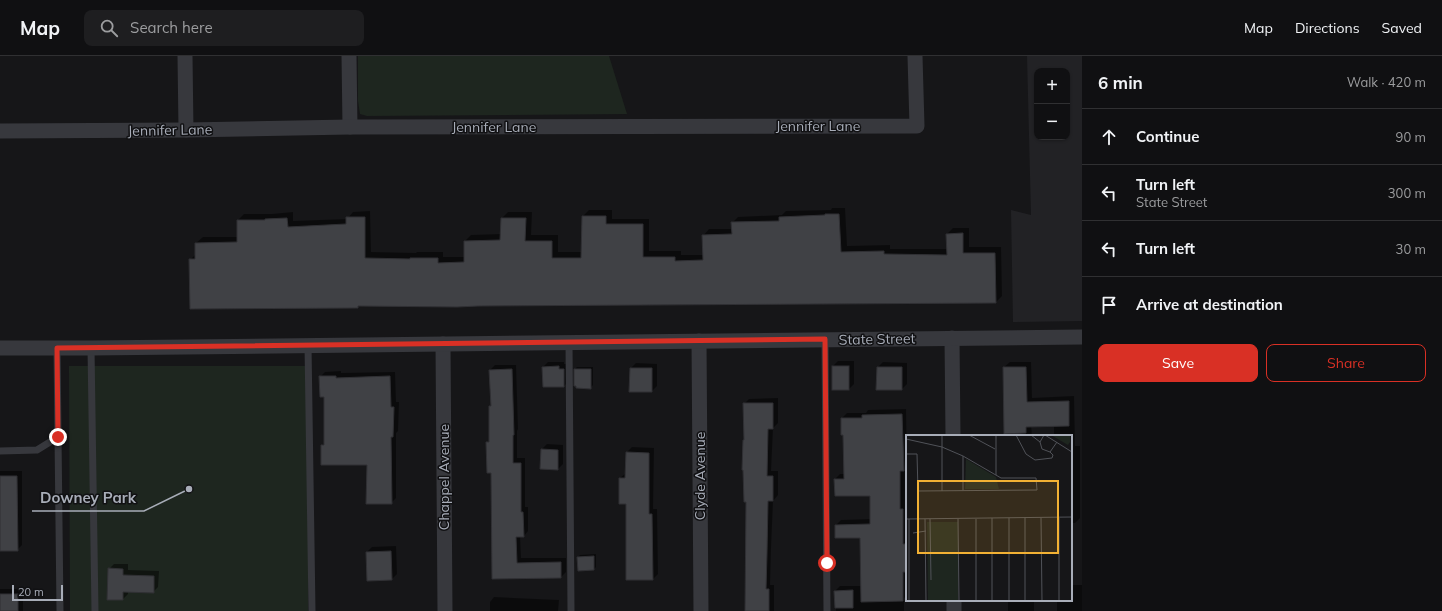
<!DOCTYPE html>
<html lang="en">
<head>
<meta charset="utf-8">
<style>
	body { margin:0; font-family:Mulish,sans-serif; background:#1e1e20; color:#f1f3f6 }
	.controls { position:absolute; right:12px; top:12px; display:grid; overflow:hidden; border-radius:8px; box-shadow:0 1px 3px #0004 }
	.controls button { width:36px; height:36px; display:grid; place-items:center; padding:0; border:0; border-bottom:1px solid #303032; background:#101012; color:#f1f3f6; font:20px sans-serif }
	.scale { position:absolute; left:12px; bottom:10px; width:51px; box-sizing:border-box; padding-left:4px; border:2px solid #a8adb8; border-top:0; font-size:11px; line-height:14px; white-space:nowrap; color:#a8adb8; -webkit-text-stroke:3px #111113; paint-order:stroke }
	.stop { position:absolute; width:12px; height:12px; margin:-9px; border:3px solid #d93025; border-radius:50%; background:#fff }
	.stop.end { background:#d93025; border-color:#fff; box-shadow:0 1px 4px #0008 }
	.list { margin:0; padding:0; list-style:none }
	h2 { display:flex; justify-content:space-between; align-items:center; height:52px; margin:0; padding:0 16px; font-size:17px }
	h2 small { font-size:13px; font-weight:400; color:#9c9d9f }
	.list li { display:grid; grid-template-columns:26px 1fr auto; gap:12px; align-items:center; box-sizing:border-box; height:56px; padding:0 16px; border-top:1px solid #303032 }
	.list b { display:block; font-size:15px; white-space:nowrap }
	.list p { margin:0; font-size:13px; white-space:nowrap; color:#9c9d9f }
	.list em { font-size:13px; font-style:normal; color:#9c9d9f }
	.actions { display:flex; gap:8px; padding:12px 16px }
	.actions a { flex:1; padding:9px 0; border:1px solid #d93025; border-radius:8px; text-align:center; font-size:14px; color:#d93025 }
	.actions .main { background:#d93025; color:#fff }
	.icon { flex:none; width:22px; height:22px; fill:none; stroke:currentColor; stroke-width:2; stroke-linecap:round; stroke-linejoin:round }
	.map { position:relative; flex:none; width:1082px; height:555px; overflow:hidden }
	header { display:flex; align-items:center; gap:24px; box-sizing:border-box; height:56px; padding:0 20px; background:#101012; border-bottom:1px solid #303032 }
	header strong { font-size:19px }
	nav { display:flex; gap:22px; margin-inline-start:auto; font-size:14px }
	.search { width:280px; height:36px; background:#1e1e20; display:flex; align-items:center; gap:10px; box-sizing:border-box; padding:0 14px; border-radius:8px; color:#9c9d9f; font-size:15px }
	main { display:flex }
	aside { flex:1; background:#101012 }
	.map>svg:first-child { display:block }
	.built { fill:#222225; fill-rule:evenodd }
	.green { fill:#1e261f }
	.shadow { fill:#0007 }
	.building { fill:#404145; stroke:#303034 }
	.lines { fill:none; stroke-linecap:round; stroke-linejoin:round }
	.service { stroke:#37383d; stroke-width:7 }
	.minor { stroke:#37383d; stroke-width:15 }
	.route { stroke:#d93025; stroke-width:5 }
	.labels { text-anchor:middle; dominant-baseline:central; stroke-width:3; stroke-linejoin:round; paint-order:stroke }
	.street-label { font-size:14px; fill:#a8adb8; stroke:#111113 }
	.inset-road { fill:none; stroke:#505258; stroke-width:1 }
	.view { fill:#f2b134; fill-opacity:0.15; stroke:#f2b134; stroke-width:2 }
	.inset-edge { fill:none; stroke:#a8adb8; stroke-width:2 }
	.leader { fill:none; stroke:#a8adb8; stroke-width:1.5 }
	.callout-dot { fill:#a8adb8; stroke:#111113; stroke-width:1.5 }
	.callout-label { font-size:15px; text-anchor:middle; font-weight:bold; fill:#a8adb8; stroke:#111113; stroke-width:3; stroke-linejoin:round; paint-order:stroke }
</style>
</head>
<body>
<header>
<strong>Map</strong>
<div class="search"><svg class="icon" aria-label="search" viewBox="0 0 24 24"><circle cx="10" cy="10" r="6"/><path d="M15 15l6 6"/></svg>Search here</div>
<nav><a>Map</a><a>Directions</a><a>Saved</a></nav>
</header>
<main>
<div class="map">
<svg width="1082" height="555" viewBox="0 0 1082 555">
	<rect width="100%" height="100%" fill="#161618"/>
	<path class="built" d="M1027,0H1082V265L1013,266L1011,154L1031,159ZM1037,15H1067V81H1037Z"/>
	<g class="green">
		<polygon points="358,0 609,0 627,58 367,60 360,58 358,45"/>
		<polygon points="69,310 308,310 308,555 70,555"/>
	</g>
	<g class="shadow">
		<polygon points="832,152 845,152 847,190 890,189 890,193 948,193 947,178 953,172 969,172 969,191 1001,191 1002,240 996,246 359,249 358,251 190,204 196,198 196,187 203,181 238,181 238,164 244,158 272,158 293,156 293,165 347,163 353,156 370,155 371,196 416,197 417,196 443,196 443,201 465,201 465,185 471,179 501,178 502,162 508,156 532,156 531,179 558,179 558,196 582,196 583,160 589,154 612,154 612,163 649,163 649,195 681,195 681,199 703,199 703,180 709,173 732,173 732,167 738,161 782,159 786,155 831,154"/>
		<polygon points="838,305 854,305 854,328 849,333 833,333 833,310"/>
		<polygon points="548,306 564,306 564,308 569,308 569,325 564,330 543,311"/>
		<polygon points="883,306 907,307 907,328 902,333 878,311"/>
		<polygon points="1010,306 1031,306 1032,342 1074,340 1075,390 1080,390 1080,462 1075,467 1071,467 1071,380 1054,380 1054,369 1031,369 1032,380 1005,380 1004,311"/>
		<polygon points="636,307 657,308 657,330 652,335 631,312"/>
		<polygon points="495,309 516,309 518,373 517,375 517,402 525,402 525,451 528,451 528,475 524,480 520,480 521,502 566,502 566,516 561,521 493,522 492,416 487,387 490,384 490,350 492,348 490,314"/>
		<polygon points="577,311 593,311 593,329 590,332 577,329 575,313"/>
		<polygon points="341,315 341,317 395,316 396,346 399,346 398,375 396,377 396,442 391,447 368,408 322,389 325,387 325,340 320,321 325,316"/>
		<polygon points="778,342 778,367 773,372 771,415 778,415 778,439 773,445 771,492 770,529 774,529 774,555 746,555 747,445 744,348 749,343"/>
		<polygon points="906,353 907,411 905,413 905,449 907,449 907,540 904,542 904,555 836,555 835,535 840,530 862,530 861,481 836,469 841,464 871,463 871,439 835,423 840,418 845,418 842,362 847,357 866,357 868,354"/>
		<polygon points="547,388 563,389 563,408 558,413 542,393"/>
		<polygon points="632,391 654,392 653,453 657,453 658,518 653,523 620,422 626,417 627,396"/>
		<polygon points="0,415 22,415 22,489 17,494 0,494"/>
		<polygon points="396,490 397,518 392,523 367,496 372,491"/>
		<polygon points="596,498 596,511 594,513 578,501 580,499"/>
		<polygon points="114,508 128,508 128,514 159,515 158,531 153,536 128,535 128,538 123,543 109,513"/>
		<polygon points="1071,529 1082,529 1082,555 1057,555 1057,544 1071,544"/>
		<rect x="0" y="533" width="23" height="22"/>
		<polygon points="494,541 559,544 558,555 490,555 490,546"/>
		<rect x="1008" y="544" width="26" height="11"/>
	</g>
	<g class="building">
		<polygon points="825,158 839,158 841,196 884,195 884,198 947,199 946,178 963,177 963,197 995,197 996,247 478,250 457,251 358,250 358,252 190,253 189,203 195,203 195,187 237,186 237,164 265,164 265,163 287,162 288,171 346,168 346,161 365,161 365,202 410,203 410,202 438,202 438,207 464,206 464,185 500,184 501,162 526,162 525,185 552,185 552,202 581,202 582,160 606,160 606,168 643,168 643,201 675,201 675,205 703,204 702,179 732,178 731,166 779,165 779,161 825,159"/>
		<polygon points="559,310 559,313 564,313 564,331 543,331 542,311"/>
		<rect x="832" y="310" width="17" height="24"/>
		<polygon points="877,311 902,311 902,334 876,334"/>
		<polygon points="1003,311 1026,311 1027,346 1069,345 1069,370 1026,371 1026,377 1004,378"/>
		<polygon points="630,312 652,312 652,336 629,336"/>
		<polygon points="512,313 514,379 513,379 513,407 521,407 521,456 523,456 524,481 516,481 517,507 561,506 561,522 492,523 491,417 487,417 486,386 489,386 489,350 491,350 489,314"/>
		<polygon points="574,313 591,313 591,333 576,332 576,330 574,330"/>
		<polygon points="319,320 336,320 336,322 390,320 391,351 394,351 393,381 391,381 392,448 366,448 367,409 321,409 321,389 324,389 324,341 320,341"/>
		<polygon points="743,347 773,347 773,373 768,373 767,420 773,420 773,445 768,445 767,497 766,533 769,533 769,555 745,555 746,446 744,446 743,414 742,414 743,384 744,384"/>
		<polygon points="902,358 904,415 900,415 900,453 903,453 903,488 907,488 907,516 903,516 903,545 861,546 860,482 835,482 835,469 870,468 870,440 835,440 834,423 844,423 843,379 841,379 841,362 862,362 862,359"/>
		<polygon points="541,393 558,394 558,414 540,413"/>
		<polygon points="626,396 649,397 649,458 652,458 653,524 626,524 626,448 619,448 619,422 625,422"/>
		<polygon points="0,420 17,420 18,495 0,495"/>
		<polygon points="391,495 392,524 367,525 366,496"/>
		<polygon points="594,500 594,514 578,515 577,501"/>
		<polygon points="108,512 123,513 123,519 154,520 154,537 123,536 123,544 107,544"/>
		<polygon points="853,534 853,552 835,552 834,535"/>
		<rect x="0" y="538" width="18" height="17"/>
	</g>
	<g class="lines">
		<g class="service">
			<polyline points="825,283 827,555"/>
			<polyline points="569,286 571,555"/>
			<polyline points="308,289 312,555"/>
			<polyline points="57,292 60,555"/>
			<polyline points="91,292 95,555"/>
			<polyline points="0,395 37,394 58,381"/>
		</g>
		<g class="minor">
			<polyline points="185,0 186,74"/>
			<polyline points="349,0 350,71"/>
			<polyline points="0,75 186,74 350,71 917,70 915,0"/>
			<polyline points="952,282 953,380"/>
			<polyline points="699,285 701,555"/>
			<polyline points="443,288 445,555"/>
			<polyline points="0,292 91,292 1082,281"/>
			<polyline points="954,544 954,555"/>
		</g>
	</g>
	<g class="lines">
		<polyline class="route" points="58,381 57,292 825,283 827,507"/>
	</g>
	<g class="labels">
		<g class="street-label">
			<text x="818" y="70">Jennifer Lane</text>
			<text x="494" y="71">Jennifer Lane</text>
			<text transform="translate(170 74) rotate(-1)">Jennifer Lane</text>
			<text transform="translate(877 283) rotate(-1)">State Street</text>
			<text transform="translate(700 420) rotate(-90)">Clyde Avenue</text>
			<text transform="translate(444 421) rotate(-90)">Chappel Avenue</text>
		</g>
	</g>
	<g transform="translate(906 379)">
		<rect width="166" height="166" fill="#161618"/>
		<path d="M145,0H164V7L162,10ZM60,24L90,42L93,54H59ZM21,87H52V166H22Z" fill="#1e261f"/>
		<path class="inset-road" d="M36,0V56M63,0L89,14M90,0V40M110,0L120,19L129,25L146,23L147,20L144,17L151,7M125,0L134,7L138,0M139,0L166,17M166,0V17M0,4L36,12L57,21L95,43H130L131,55L12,56L11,19H0M134,7L136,14L144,17M57,21V55M86,83V166M103,83V166M119,83V166M135,83L136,166M153,83V166M0,84L166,82M3,84V166M19,84L20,166M24,84L25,145M52,84L53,166M70,84V166M7,98L20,96"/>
		<path class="view" d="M12,46H152V118H12Z"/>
		<rect width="166" height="166" class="inset-edge"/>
	</g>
	<path class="leader" d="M189 433L144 455H32"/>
	<circle class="callout-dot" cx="189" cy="433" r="4"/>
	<g class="callout-label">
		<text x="88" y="447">Downey Park</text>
	</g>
</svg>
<div class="controls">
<button>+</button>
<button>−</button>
</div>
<div class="scale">20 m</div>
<div class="stop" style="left:827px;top:507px"></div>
<div class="stop end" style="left:58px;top:381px"></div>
</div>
<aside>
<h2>6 min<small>Walk · 420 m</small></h2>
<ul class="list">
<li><svg class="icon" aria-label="ahead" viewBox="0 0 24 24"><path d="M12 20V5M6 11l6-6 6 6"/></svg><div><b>Continue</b></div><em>90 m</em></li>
<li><svg class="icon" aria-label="left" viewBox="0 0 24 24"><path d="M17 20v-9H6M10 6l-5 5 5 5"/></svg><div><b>Turn left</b><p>State Street</p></div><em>300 m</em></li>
<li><svg class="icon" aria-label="left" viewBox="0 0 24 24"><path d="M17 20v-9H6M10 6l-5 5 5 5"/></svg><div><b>Turn left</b></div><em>30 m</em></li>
<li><svg class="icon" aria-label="arrive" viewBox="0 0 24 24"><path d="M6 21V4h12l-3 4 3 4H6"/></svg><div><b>Arrive at destination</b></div></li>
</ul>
<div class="actions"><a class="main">Save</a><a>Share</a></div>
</aside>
</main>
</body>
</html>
